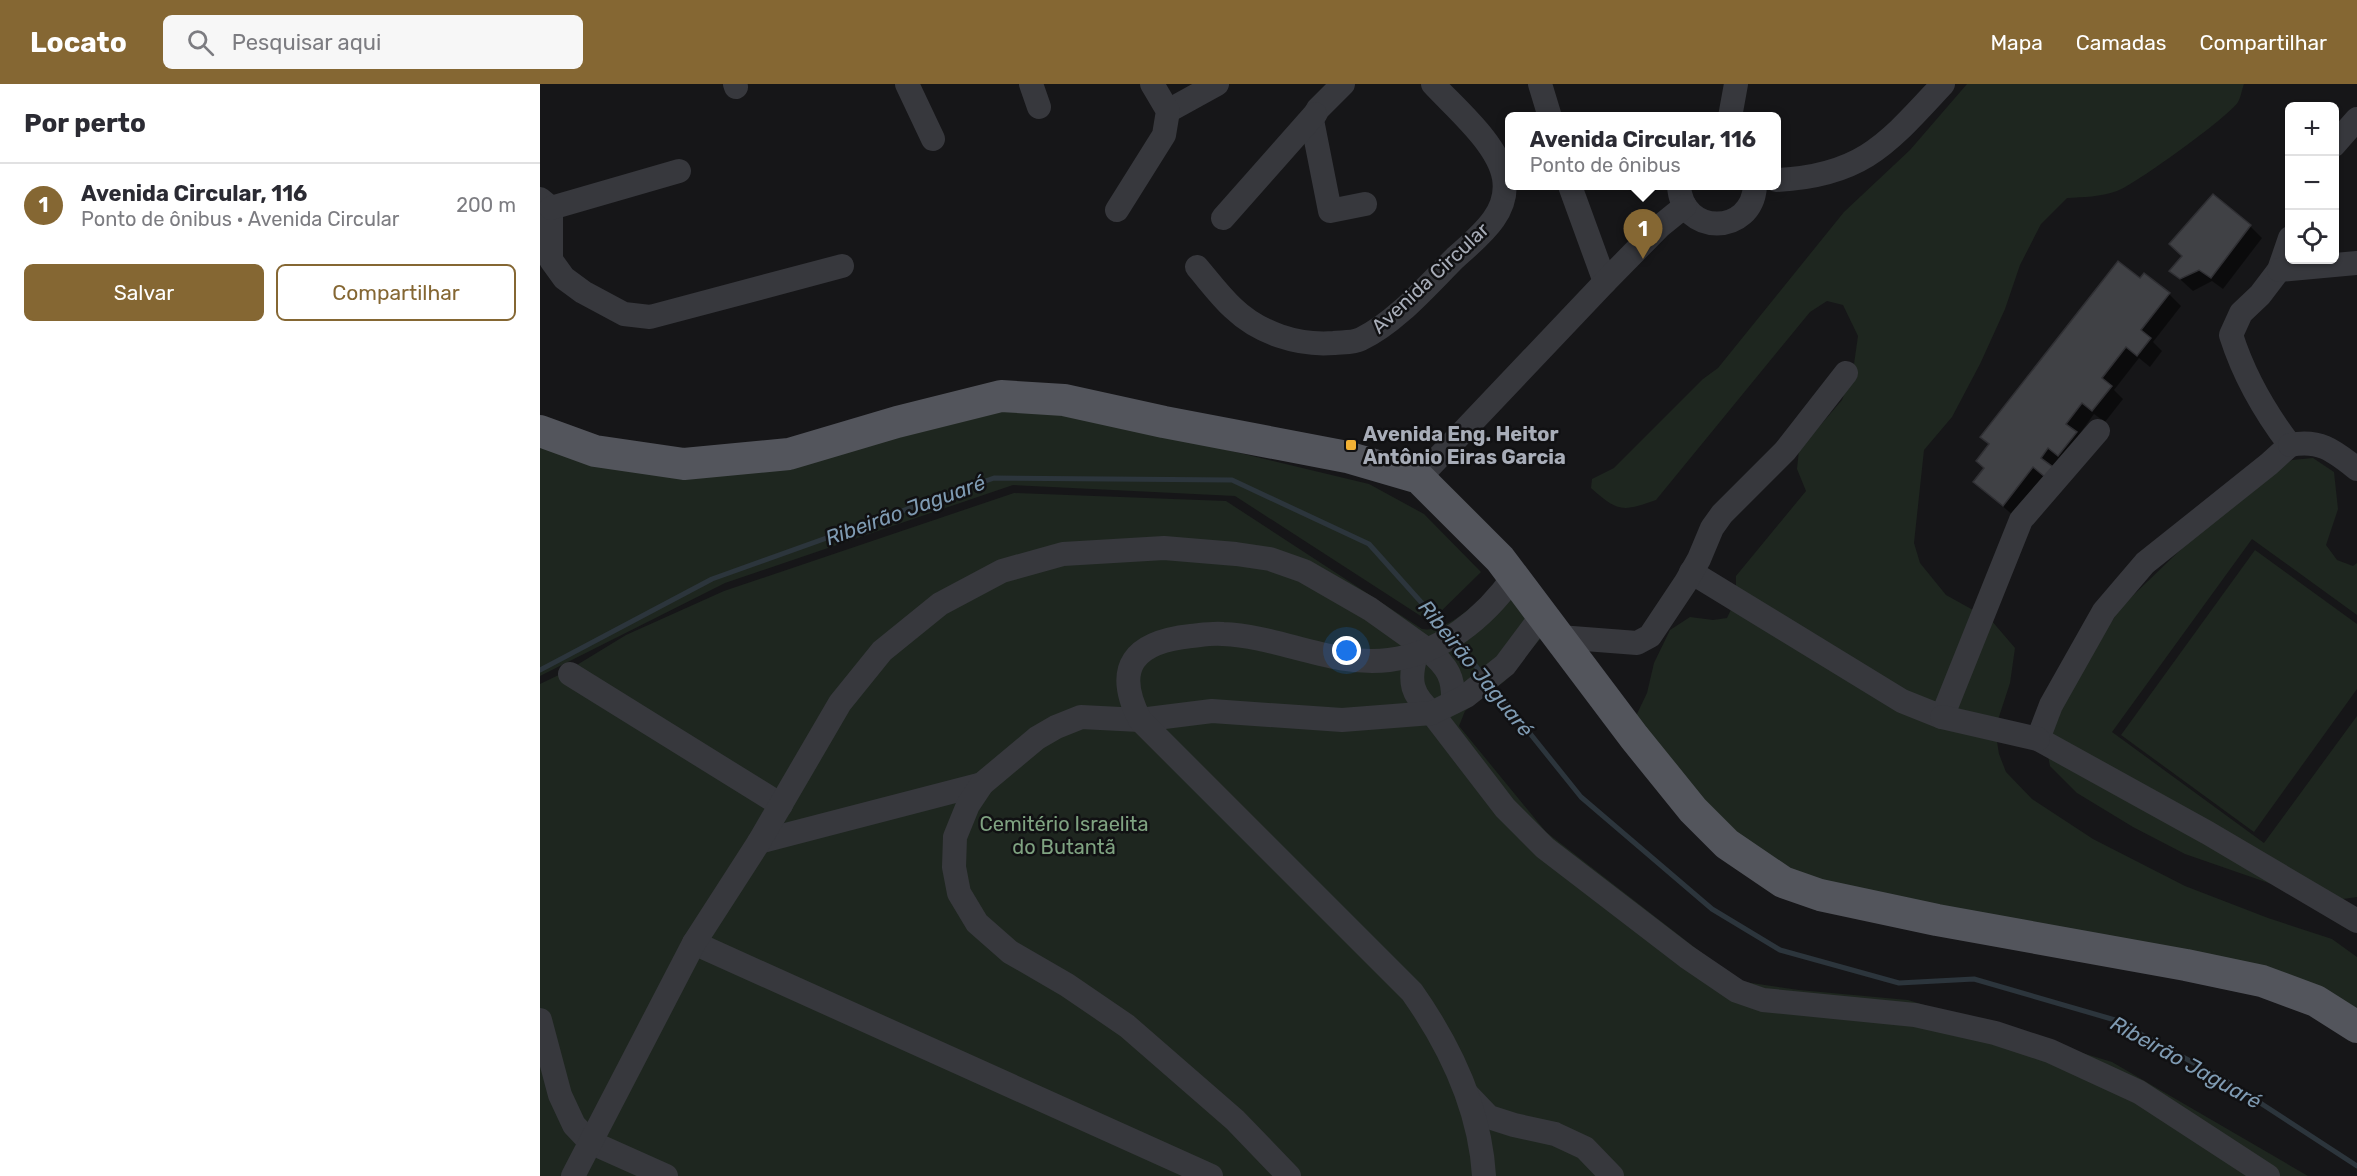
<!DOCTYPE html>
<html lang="pt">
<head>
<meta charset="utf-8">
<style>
	body { margin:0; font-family:Rubik,sans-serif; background:#f7f7f7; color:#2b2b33 }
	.controls { position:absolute; right:18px; top:18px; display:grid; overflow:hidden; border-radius:9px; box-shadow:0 2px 4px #0004 }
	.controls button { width:54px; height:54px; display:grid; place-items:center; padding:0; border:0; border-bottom:2px solid #e1e1e2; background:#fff; color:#2b2b33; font:30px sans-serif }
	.you { position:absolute; left:807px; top:567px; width:21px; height:21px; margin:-15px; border:4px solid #fff; border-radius:50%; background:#1a73e8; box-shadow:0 0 0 9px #1a73e833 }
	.badge { display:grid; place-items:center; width:39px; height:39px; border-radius:50%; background:#856733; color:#fff; font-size:20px; font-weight:700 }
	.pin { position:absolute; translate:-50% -50px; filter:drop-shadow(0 2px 3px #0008) }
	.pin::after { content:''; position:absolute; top:32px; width:21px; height:18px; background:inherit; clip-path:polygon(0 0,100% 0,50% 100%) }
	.popup { position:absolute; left:965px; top:28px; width:276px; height:78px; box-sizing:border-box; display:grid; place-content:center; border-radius:9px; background:#fff; filter:drop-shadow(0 2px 4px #0005); font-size:20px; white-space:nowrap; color:#7c7c81 }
	.popup b { font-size:22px; color:#2b2b33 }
	.popup::after { content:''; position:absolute; left:50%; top:100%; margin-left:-12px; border:12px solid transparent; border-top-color:#fff }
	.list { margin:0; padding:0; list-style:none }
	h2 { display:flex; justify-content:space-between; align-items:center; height:78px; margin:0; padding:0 24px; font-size:26px }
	h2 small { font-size:20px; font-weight:400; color:#7c7c81 }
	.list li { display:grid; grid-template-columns:39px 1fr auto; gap:18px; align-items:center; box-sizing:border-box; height:84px; padding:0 24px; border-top:2px solid #e1e1e2 }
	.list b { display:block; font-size:22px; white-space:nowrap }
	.list p { margin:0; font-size:20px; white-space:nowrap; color:#7c7c81 }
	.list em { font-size:20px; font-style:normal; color:#7c7c81 }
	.actions { display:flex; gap:12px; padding:18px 24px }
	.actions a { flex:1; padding:14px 0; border:2px solid #856733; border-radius:9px; text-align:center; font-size:21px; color:#856733 }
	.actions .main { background:#856733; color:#fff }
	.icon { flex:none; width:33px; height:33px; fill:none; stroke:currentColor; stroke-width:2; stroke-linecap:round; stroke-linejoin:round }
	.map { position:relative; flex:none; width:1817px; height:1092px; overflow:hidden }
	header { display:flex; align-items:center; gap:36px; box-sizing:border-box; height:84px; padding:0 30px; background:#856733; color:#fff }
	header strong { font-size:28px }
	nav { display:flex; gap:33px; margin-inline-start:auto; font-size:21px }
	.search { width:420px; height:54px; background:#f7f7f7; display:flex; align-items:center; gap:15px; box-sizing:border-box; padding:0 21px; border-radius:9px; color:#7c7c81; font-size:22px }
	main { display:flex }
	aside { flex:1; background:#fff }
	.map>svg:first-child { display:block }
	.green { fill:#1e261f }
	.shadow { fill:#0007 }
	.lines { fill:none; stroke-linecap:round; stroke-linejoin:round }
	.stream { stroke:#2c353c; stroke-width:5 }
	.building { fill:#404145; stroke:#303034; stroke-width:1.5 }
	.minor { stroke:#37383d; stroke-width:24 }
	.major { stroke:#53555c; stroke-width:32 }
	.poi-dot { fill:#f2b134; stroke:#111113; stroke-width:2 }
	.labels { text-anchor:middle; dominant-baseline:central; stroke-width:5; stroke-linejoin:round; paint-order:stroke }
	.street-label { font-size:20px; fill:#a8adb8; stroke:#111113 }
	.poi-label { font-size:20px; font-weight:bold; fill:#a8adb8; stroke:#111113; text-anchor:start }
	.park-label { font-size:20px; fill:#7fa381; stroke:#111113 }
	.water-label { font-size:21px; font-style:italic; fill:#7f9bb3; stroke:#111113 }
</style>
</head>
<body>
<header>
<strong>Locato</strong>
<div class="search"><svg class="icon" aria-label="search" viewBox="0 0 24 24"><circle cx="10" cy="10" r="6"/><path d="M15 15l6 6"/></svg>Pesquisar aqui</div>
<nav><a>Mapa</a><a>Camadas</a><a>Compartilhar</a></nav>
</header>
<main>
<aside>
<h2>Por perto<small></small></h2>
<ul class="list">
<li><span class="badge">1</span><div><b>Avenida Circular, 116</b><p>Ponto de ônibus · Avenida Circular</p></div><em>200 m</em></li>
</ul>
<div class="actions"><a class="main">Salvar</a><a>Compartilhar</a></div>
</aside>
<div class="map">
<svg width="1817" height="1092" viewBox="0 0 1817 1092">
	<rect width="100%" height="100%" fill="#161618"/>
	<g class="green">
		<path d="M1427,0H1704C1702,5 1701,13 1698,18C1691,31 1593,102 1577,107C1560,113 1544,113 1527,114L1501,140L1480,181L1465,225L1440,280L1412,333L1384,366L1374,459L1380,479L1406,511L1451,536L1475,564L1470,599L1455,645L1459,670L1466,688L1492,715L1553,755L1645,802L1728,834L1792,855L1817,873V927L1461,844L1250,788L1203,755L1141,692L1096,632L1107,609L1114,579L1130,546L1150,533L1173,536L1187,534L1196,515V492L1266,407L1257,385L1259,366L1302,316L1313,287L1318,252L1303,221L1287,217L1270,228L1116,416C1082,428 1078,428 1051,404L1052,395L1074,384L1163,295L1178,284L1304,128L1370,66Z"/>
		<polygon points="427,324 521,326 829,400 884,430 941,488 890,538 695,412 473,401 185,499 0,592 0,341 155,395"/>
		<polygon points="1773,374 1794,388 1798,425 1786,461 1797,476 1813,482 1817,479 1817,531 1712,455 1572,648 1724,759 1817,632 1817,813 1796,816 1763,811 1645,770 1593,743 1537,709 1510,682 1505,656 1523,609 1582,522 1708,401 1752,376"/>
		<path d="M474,409L686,417L882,545C907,550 940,515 958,499L1001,554L965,597L925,627L919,642L1006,748L1198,897L1259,906L1368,916L1572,978L1768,1092H0V600L27,587L86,551L184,507Z"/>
		<polygon points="1715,466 1817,540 1817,605 1714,748 1581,651"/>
	</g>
	<g class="shadow">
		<polygon points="1710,142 1722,154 1683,205 1672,197 1653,207 1631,187"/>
		<polygon points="1600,196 1629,210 1641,222 1613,258 1622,267 1610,283 1599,274 1574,306 1583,315 1565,338 1554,330 1538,352 1547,361 1475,433 1435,398 1445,385 1450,361 1442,353"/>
	</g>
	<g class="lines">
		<g class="stream">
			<polyline points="915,556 943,591"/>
			<polyline points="0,586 172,495 454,394 692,396 829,460 907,547"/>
			<polyline points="951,601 1041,713 1172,825 1240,866 1359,899 1434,895 1575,936 1685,996 1817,1082"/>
		</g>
	</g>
	<g class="building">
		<polygon points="1673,110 1711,141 1671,194 1659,186 1640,195 1629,187 1642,172 1629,160"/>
		<polygon points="1578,177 1600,194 1604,189 1630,209 1601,246 1611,254 1597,272 1586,263 1562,294 1572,302 1552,327 1542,319 1526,340 1537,348 1518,372 1508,364 1501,374 1513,383 1505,393 1493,383 1463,422 1433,398 1444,384 1436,377 1449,360 1440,353"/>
	</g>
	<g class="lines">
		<g class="minor">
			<polyline points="195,0 196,3"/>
			<polyline points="367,0 393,55"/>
			<polyline points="491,0 499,23"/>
			<polyline points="803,0 778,25 772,36 790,127 825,120"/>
			<polyline points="1000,0 1010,33"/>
			<polyline points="628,27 677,0"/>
			<polyline points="1190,33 1196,0"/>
			<polyline points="1794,61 1817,35"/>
			<path d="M1236,96C1323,92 1348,59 1403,0"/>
			<polyline points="1030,102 1065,198"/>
			<path d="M1139,102C1142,152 1212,152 1215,102"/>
			<polyline points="0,115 11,124 11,176 24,194 43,208 84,230 110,233 302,182"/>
			<polyline points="11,124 139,87"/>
			<polyline points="577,126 624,51 628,27 612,0"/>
			<polyline points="683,134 775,30"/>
			<path d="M1750,154L1739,186L1720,211L1701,229L1691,251C1704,292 1724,327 1750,361L1729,380L1605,479L1564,527L1511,621L1498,655L1668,749L1817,837"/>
			<path d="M657,183C669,197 680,212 693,224C719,249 758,262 794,259C802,258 813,259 821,255C855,239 887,202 914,175C938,153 970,130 964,94C958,60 916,25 893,0"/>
			<polyline points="1739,186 1817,179"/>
			<path d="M1750,361C1780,355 1794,367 1817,385"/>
			<polyline points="879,394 1065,198 1119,143 1145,122"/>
			<polyline points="1151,488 1362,617 1402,633 1481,436 1558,347"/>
			<polyline points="1019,553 1097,559 1110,552 1146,498 1159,475 1172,444 1182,430 1245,367 1306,289"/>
			<path d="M876,571C868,598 872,611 892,629L965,724L1005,764L1147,873L1197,907L1223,916L1375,931L1455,949L1510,967L1599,1008L1728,1092"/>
			<polyline points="30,590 241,721"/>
			<polyline points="1402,633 1498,655"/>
			<polyline points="219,758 442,700"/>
			<polyline points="154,859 671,1092"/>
			<polyline points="0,936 20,1011 34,1041 50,1058 126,1092"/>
			<polyline points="927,1010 949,1033 974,1041 1015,1050 1045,1064 1072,1092"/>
			<path d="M33,1092L154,859L219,758L300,619L342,567L400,520L462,487L523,470L624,464L696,470L730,475L764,487L830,525L889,567C908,583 914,594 913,618"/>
			<polyline points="749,1092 695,1036 587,942 527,901 470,868 437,839 419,809 414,783 415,753 428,721 442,700 497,654 516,643 541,633 600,636 672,627 802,636 892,629 926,612 965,581 1003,530"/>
			<path d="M944,1092C940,1025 910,962 872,908L600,636C573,583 594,558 651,552C661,551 672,549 683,550C739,552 792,583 849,576C900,570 945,534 974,492"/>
		</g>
		<polyline class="major" points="0,347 55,367 144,380 249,370 357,338 461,312 524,316 624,338 807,373 879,394 960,475 1094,653 1153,726 1187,760 1243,798 1280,811 1397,836 1646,881 1722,897 1776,917 1817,943"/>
	</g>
	<rect class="poi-dot" x="805" y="355" width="12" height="12" rx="3"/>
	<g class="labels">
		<g class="street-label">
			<text transform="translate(890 194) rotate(-43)">Avenida Circular</text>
		</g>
		<g class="poi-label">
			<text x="823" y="350">Avenida Eng. Heitor<tspan x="823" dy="23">Antônio Eiras Garcia</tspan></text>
		</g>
		<g class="park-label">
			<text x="524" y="740">Cemitério Israelita<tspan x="524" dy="23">do Butantã</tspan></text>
		</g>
		<g class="water-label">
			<text transform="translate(365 426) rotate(-20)">Ribeirão Jaguaré</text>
			<text transform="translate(936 584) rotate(51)">Ribeirão Jaguaré</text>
			<text transform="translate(1646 978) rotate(29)">Ribeirão Jaguaré</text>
		</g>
	</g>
</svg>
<div class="controls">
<button>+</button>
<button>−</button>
<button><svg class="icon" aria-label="locate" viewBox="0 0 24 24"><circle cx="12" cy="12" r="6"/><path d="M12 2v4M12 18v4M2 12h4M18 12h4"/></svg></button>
</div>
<div class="you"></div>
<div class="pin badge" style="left:1103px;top:175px">1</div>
<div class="popup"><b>Avenida Circular, 116</b>Ponto de ônibus</div>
</div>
</main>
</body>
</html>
